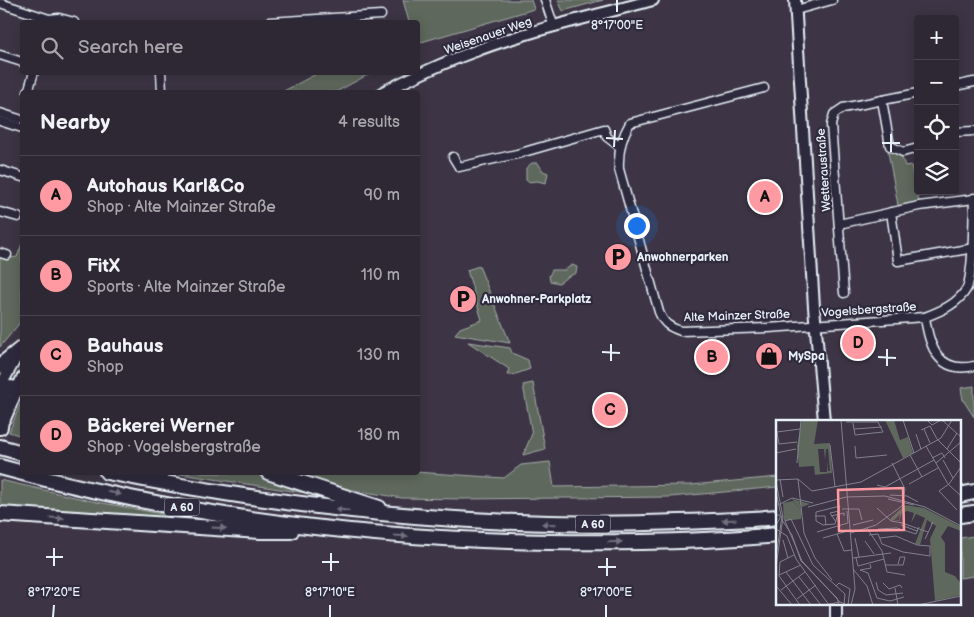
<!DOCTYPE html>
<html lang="en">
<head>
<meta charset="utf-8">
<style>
	body { margin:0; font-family:"Balsamiq Sans",sans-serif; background:#36303c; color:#f1f3f6 }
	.controls { position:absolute; right:15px; top:15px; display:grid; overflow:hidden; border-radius:5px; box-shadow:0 2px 12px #0003 }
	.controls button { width:45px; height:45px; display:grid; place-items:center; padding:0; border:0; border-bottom:1px solid #49444f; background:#2e2834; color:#f1f3f6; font:25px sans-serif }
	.you { position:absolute; left:636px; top:225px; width:18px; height:18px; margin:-12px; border:4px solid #fff; border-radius:50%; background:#1a73e8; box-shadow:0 0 0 8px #1a73e833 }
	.badge { display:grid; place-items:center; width:32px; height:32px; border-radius:50%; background:#ff9aa2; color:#111; font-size:16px; font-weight:700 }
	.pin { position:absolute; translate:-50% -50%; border:2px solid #fff; box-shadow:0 1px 5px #0006 }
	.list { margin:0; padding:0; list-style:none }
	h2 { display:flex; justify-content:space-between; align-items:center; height:65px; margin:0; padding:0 20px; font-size:21px }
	h2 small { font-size:16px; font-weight:400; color:#a7a6ac }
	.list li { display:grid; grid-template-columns:32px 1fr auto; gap:15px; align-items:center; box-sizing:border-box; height:80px; padding:0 20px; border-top:1px solid #49444f }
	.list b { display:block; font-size:19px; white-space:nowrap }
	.list p { margin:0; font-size:16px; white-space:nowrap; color:#a7a6ac }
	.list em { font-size:16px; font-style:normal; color:#a7a6ac }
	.icon { flex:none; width:28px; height:28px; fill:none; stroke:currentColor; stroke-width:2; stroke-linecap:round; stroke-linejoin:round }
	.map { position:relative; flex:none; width:974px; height:617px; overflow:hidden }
	.search { position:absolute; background:#2e2834; box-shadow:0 2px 12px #0003; left:20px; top:20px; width:400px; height:55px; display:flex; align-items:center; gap:12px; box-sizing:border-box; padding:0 18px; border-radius:5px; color:#a7a6ac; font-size:19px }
	.panel { position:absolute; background:#2e2834; box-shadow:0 2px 12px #0003; left:20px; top:90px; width:400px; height:385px; border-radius:5px }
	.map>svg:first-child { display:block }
	.green { fill:#5f685c; stroke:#a4acaa }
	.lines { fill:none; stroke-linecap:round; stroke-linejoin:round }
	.street-casing { stroke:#e8f1f8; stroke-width:11 }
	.secondary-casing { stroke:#e8f1f8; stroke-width:14 }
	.highway-casing { stroke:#e8f1f8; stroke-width:18 }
	.street { stroke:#2f2a3d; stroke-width:8 }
	.secondary { stroke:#2f2a3d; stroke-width:10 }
	.highway { stroke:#2f2a3d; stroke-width:14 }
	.oneway { fill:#70707e }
	.ticks { fill:none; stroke:#e8f1f8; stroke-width:2 }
	.labels { text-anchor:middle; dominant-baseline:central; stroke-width:4.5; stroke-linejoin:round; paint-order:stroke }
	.shield { fill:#2f2a3d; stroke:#b0b5c0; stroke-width:1 }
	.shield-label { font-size:11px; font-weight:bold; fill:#e8f1f8 }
	.street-label { font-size:12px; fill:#e8f1f8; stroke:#2f2a3d }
	.poi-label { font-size:12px; font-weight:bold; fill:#e8f1f8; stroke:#2f2a3d; text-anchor:start }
	.inset-road { fill:none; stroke:#81808d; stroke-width:1 }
	.view { fill:#ff9aa2; fill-opacity:0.15; stroke:#ff9aa2; stroke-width:2.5 }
	.inset-edge { fill:none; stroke:#e8f1f8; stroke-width:2.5 }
	.ticks-label { font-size:12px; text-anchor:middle; fill:#e8f1f8; stroke:#2f2a3d; stroke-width:4.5; stroke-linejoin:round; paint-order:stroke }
</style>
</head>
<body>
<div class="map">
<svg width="974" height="617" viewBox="0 0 974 617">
	<rect width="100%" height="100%" fill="#3d3545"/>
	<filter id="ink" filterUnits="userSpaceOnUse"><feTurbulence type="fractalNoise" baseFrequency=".02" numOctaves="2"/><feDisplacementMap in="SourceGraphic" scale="10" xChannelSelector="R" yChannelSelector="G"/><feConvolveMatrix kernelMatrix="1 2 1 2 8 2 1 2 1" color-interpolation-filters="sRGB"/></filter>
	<g filter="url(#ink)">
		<g class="green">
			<polygon points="403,0 531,0 534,9 418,43 418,22 409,22"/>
			<polygon points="558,0 603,0 563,11"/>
			<polygon points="318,73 318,72 371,73 336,92 282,92"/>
			<polygon points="888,152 900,152 905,166 911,165 919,201 900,206 898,205"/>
			<polygon points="532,163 538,163 543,171 548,173 546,183 537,181 528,182 526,180 526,168"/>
			<polygon points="22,244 22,320 0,347 0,255 11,258 17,257"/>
			<polygon points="572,265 577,267 576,273 567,277 559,283 550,281 549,276 552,270 565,270"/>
			<polygon points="479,266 510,343 455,334 460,328 482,320 467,270"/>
			<polygon points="468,342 510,348 512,353 528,360 530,369 513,375 507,375 509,369"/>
			<polygon points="533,383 545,449 523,455 532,434 523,385"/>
			<polygon points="974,386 974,417 963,400 961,388"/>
			<polygon points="22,400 22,436 9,432"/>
			<polygon points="550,462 554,487 691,485 778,477 778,487 670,497 461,499 402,498 347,489 285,473 415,472 504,478 521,465"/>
			<polygon points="174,473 255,473 325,495 325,496"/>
			<polygon points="0,480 92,501 210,523 0,510"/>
			<polygon points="974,536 974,576 960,578 960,538"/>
		</g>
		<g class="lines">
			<g class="street-casing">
				<g id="street">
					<polyline points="545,0 554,27"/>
					<polyline points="0,3 49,19 59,18 74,22"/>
					<polyline points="796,10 832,0"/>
					<polyline points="269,22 381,15"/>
					<polyline points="0,55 22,62"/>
					<polyline points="161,72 162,92"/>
					<polyline points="955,86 974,82"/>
					<path d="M764,88L630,123C621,138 618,152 619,169L659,312C664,324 669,327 681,331L768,328L925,317"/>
					<polyline points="28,92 34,72"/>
					<polyline points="882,100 890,146 903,152 918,148"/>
					<polyline points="0,113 19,119"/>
					<polyline points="0,121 22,128"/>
					<polyline points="955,132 974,131"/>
					<polyline points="453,157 459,167 517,154 604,129 607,137 620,147"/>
					<polyline points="0,170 22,177"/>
					<path d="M974,198C973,221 974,270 967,288C958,304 941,311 925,317C929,346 938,374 974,366"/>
					<polyline points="0,212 18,217"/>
					<polyline points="891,212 898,261 974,248"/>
					<polyline points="839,224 919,206 974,199"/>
					<polyline points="0,253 7,255"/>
					<polyline points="844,293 831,125 834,114 843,108 918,93"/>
				</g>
			</g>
			<g class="secondary-casing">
				<g id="secondary">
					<polyline points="795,0 814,307 824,421"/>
					<path d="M383,92C411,78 440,64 470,53C529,30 592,17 653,0"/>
					<polyline points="0,387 17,356"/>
					<polyline points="5,419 22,378"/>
					<polyline points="836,603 836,617"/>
				</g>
			</g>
			<g class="highway-casing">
				<g id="highway">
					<polyline points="0,366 21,349"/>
					<polyline points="0,389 8,388 22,389"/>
					<polyline points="0,391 4,401 0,427"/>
					<polyline points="0,447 22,453"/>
					<path d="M0,467C178,516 365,539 549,542C625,543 702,542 778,535"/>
					<path d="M107,472C297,510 486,530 679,522C712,521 745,520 778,517"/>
					<polyline points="268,472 379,508"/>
					<polyline points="960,495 974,492"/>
					<polyline points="0,514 260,531 291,531"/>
					<polyline points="960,515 974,513"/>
				</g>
			</g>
			<use href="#street" class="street"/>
			<use href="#secondary" class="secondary"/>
			<use href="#highway" class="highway"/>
		</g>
		<defs><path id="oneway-solid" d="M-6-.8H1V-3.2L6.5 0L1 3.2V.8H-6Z" transform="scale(1.25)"/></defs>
		<g class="oneway">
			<use href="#oneway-solid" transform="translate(114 493) rotate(12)"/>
			<use href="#oneway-solid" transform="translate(342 510) rotate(-174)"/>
			<use href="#oneway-solid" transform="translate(57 518) rotate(4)"/>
			<use href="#oneway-solid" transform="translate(729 520) rotate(177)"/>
			<use href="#oneway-solid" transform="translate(549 524) rotate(-179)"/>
			<use href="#oneway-solid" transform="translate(219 528) rotate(4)"/>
			<use href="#oneway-solid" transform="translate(401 536) rotate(4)"/>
			<use href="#oneway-solid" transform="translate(615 542) rotate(-1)"/>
		</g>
	</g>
	<path class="ticks" d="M617,12V0M606,138L623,139M882,143H900M614,147L615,130M891,152V134M602,352L620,353M878,357L896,358M611,361V344M887,366V349M46,557H63M322,562H339M54,566V548M598,567H616M331,571V553M607,576V558M53,617L54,605M330,617V605M606,617V605"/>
	<defs>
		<g id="parking-disc" transform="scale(1.4375)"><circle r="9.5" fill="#ff9aa2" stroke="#2f2a3d"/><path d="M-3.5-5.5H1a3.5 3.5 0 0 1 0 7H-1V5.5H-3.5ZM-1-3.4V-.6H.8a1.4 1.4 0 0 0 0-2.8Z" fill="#111"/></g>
		<g id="shop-disc" transform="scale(1.4375)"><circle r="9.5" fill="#ff9aa2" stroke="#2f2a3d"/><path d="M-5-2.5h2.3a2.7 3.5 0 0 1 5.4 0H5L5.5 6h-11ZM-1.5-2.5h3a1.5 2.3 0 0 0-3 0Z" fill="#111"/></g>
	</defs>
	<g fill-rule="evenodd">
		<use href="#parking-disc" x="618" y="257"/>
		<use href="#parking-disc" x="463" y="299"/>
		<use href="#shop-disc" x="769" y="356"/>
	</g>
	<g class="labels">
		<g class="shield">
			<rect x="164.5" y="498.5" width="35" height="17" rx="4"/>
			<rect x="575.5" y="515.5" width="35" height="17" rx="4"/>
		</g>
		<g class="shield-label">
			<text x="182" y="507">A 60</text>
			<text x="593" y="524">A 60</text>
		</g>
		<g class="street-label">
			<text transform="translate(488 36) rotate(-19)">Weisenauer Weg</text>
			<text transform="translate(824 170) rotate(-94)">Wetteraustraße</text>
			<text transform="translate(869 310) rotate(-4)">Vogelsbergstraße</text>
			<text transform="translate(737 316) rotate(-2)">Alte Mainzer Straße</text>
		</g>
		<g class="poi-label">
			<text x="637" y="257">Anwohnerparken</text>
			<text x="482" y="299">Anwohner-Parkplatz</text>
			<text x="788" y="356">MySpa</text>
		</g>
	</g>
	<g transform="translate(776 420)">
		<rect width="185" height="185" fill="#3d3545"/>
		<path d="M26,0H42L38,24L54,23L56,53L39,55L38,46L23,47L21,26ZM42,29H48L49,40L50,29H52L54,51H52L51,41V52H44ZM109,0H118L124,20L132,17L137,33L127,38ZM16,79L34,84L26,87L23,82L26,92L25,99L8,101L7,83L17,81L25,91ZM129,85L148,88L185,107V111L172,106L165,117L169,123V152L179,156L185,164V175L159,181L154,119L160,106L151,100L144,125L139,124L149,98L140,94L135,103L138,93L131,91L126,93L123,101H118L123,100L124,94L117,101L114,99Z" fill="#5f685c" fill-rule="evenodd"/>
		<path class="inset-road" d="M65,0L79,169L75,185M127,0L138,33M151,0L156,5L165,0M166,0L185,17M70,2H102L107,12L79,15L77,3M78,9L106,7M148,9L154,23M145,10L154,6L161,19L185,43M1,12L3,24L21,22M1,12L24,9M140,14L145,29M54,25L59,67M79,26L80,38L111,35M150,26L172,64L185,76M171,29L181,13M0,33L20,29M134,35L146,57M156,38L166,33L169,38M167,40L177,58M21,43L25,0M160,43L185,22M4,59L7,77M22,59L28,113L39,138L56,160M0,60L22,59L36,71L85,62L165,18L176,0M0,62L7,97L0,147M133,64L162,48M101,65L109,67L158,40M0,72L6,100L16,115L25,141L61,178L63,185M114,75L131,76L142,82M112,79L138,85M2,85L16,78L37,83M64,86L59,104L47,105L40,101V92ZM32,87L70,77L109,76L149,87L185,106M101,88L115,101L126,103M66,89H83L86,100M181,90L163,71L173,64L185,47M0,95H4V98L0,105M39,96H49L50,105M55,96L68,93V96M60,102L54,93L63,91M123,102L152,112M77,105L97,100M125,105L141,111M91,108L106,131L111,152M0,109L11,116L20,139L53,185M102,109L121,108L140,114L143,107M41,112L72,103L71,91M75,113L100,105L126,86L129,69L116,43M61,114L68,131L76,130M93,115L102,114L106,124L127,132L154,136V126L141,125L120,116L104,118M47,118L75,110M79,118L83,137M149,119L157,102L155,104M7,120L12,138M89,121L98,134M18,135L4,142L3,156L24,185M0,137L6,96M77,138L115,133M80,138L82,146L108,139M94,144L95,148L84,150L92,153L101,178L114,181L128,177M109,145H127L129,137H124L122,144M77,149L91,166L97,185M10,152L35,185M111,152L129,155M3,155L25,145M23,157L45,185M100,162L102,170L110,175L127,173M107,163L113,169L124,165L126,168M60,166L63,163L74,169L72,185M1,167L16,185M119,168L122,185M5,170L29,152M21,179L40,165M64,182L26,141L9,101L15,99L37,145L69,174L68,185M48,185L64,182L69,184M142,185L185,176"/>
		<path class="view" d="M127,68L128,110L63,111L62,70Z"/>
		<rect width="185" height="185" class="inset-edge"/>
	</g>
	<g class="ticks-label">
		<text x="617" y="29">8°17'00"E</text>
		<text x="54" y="596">8°17'20"E</text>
		<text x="330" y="596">8°17'10"E</text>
		<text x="606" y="596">8°17'00"E</text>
	</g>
</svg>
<div class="controls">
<button>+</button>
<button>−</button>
<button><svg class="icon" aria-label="locate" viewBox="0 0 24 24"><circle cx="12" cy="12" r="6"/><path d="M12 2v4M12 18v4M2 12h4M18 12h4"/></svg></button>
<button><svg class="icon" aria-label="layers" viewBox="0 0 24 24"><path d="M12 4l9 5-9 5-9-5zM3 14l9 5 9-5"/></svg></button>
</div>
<div class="you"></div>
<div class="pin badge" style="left:765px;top:197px">A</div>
<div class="pin badge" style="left:712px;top:357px">B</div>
<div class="pin badge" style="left:610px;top:410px">C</div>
<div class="pin badge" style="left:858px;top:343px">D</div>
<div class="search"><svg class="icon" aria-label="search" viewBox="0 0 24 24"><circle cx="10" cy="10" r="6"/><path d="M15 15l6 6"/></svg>Search here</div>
<section class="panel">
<h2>Nearby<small>4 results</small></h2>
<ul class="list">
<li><span class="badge">A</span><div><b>Autohaus Karl&amp;Co</b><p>Shop · Alte Mainzer Straße</p></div><em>90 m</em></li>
<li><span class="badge">B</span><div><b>FitX</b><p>Sports · Alte Mainzer Straße</p></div><em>110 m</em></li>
<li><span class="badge">C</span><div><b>Bauhaus</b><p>Shop</p></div><em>130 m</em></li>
<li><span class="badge">D</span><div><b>Bäckerei Werner</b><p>Shop · Vogelsbergstraße</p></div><em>180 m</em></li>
</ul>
</section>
</div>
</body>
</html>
